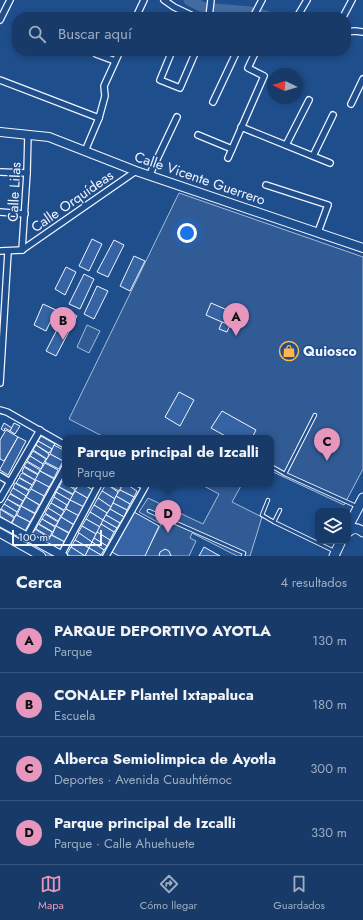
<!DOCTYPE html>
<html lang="es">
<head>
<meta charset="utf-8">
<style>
	body { margin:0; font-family:Jost,sans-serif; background:#244571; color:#f1f3f6 }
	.controls { position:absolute; right:12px; bottom:12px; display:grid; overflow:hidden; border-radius:8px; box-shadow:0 2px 6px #0003 }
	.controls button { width:36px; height:36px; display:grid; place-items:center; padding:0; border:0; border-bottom:1px solid #36547d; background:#173a69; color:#f1f3f6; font:20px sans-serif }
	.compass { position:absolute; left:267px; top:68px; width:36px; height:36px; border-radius:50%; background:#173a69; box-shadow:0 2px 6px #0003; rotate:274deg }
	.scale { position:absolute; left:12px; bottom:10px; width:90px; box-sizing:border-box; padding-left:4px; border:2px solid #f2f6ff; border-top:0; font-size:11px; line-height:14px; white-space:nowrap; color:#f2f6ff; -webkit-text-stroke:3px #1f4e8c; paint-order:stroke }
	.you { position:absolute; left:187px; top:233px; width:14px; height:14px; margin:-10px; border:3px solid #fff; border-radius:50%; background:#1a73e8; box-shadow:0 0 0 6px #1a73e833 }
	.badge { display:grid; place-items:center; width:26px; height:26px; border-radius:50%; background:#e797bd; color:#111; font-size:13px; font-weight:700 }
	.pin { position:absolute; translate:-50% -33px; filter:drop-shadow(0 1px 2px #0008) }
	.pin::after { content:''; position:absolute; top:21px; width:14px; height:12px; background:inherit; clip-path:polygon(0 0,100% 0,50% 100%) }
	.popup { position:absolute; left:62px; top:435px; width:212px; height:52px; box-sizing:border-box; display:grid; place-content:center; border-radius:8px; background:#173a69; filter:drop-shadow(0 1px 3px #0005); font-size:13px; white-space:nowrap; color:#9eadc0 }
	.popup b { font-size:15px; color:#f1f3f6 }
	.popup::after { content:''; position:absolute; left:50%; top:100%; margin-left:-8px; border:8px solid transparent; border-top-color:#173a69 }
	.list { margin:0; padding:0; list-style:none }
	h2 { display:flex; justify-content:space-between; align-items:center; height:52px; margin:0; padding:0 16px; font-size:17px }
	h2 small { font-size:13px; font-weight:400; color:#9eadc0 }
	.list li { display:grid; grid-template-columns:26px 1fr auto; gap:12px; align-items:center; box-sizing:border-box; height:64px; padding:0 16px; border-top:1px solid #36547d }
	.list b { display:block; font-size:15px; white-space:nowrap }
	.list p { margin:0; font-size:13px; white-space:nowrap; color:#9eadc0 }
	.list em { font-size:13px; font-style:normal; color:#9eadc0 }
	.icon { flex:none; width:22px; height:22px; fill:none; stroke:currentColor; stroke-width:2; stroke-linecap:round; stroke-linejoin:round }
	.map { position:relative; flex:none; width:363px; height:556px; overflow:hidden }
	.search { position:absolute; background:#173a69; box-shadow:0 2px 6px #0003; left:12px; right:12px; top:12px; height:44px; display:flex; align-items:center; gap:10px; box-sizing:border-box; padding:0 14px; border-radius:16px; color:#9eadc0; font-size:15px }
	.sheet { height:308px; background:#173a69 }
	nav { display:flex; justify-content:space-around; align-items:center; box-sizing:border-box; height:56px; border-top:1px solid #36547d; background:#173a69; font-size:11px; color:#9eadc0 }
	nav a { display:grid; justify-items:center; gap:2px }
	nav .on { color:#e797bd }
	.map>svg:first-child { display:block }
	.built { fill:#305b95; stroke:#a8bbd7 }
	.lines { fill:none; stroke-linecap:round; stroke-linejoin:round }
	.river { stroke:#446ba0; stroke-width:11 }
	.building { fill:#3563a3; stroke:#f2f6ff }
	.lane-casing { stroke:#f2f6ff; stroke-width:4.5 }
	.street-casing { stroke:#f2f6ff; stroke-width:8 }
	.secondary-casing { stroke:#f2f6ff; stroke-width:10 }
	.primary-casing { stroke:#f2f6ff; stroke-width:11 }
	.lane { stroke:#1f4e8c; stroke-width:2.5 }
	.street { stroke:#1f4e8c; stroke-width:5.5 }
	.secondary { stroke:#1f4e8c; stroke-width:8 }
	.primary { stroke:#1f4e8c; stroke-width:9 }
	.labels { text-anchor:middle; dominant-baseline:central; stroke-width:3; stroke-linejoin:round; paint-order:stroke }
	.street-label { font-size:14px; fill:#f2f6ff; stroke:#1f4e8c }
	.poi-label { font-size:14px; font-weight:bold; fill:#f2f6ff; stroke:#1f4e8c; text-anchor:start }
</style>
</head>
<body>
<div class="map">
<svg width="363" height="556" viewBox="0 0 363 556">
	<rect width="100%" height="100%" fill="#1f4e8c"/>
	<g class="built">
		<polygon points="179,193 363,257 363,469 344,505 271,471 271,438 106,438 69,419"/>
		<polygon points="87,325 100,331 89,353 77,347"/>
		<polygon points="200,484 242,484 232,502 262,517 250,556 237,556 192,533 190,538 196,541 189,556 144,556 161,524 139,512 148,498 203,524 219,494"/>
		<polygon points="0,525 57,556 46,555 0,530"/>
	</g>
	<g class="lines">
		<g class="river">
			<polyline points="189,0 204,8"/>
			<polyline points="215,9 250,12"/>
			<polyline points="258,14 269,17"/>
		</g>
	</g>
	<g class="building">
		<polygon points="92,239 102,244 89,271 79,266"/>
		<polygon points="114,240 124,245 108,277 97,272"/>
		<polygon points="134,256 145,261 130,291 120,286"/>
		<polygon points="66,267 76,272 65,295 55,289"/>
		<polygon points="84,274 94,279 80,309 69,304"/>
		<polygon points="97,286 108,291 94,319 84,314"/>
		<polygon points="211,303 239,315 233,327 206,315"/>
		<polygon points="43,304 56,310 46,331 34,325"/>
		<polygon points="67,310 77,316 56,356 46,351"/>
		<polygon points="222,322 230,325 227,332 219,329"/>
		<circle cx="288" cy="351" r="4.5"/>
		<polygon points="179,392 194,400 180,426 165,417"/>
		<polygon points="222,411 256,430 252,438 229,438 211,428"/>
		<polygon points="4,423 12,428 10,431 5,428 4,431 1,429"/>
		<polygon points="14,423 20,426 15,434 10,431"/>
		<polygon points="6,430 18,437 4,461 0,459 0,440"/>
		<polygon points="41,436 55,444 52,449 38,441"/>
		<polygon points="18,437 26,441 8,475 0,470 0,469"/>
		<polygon points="38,441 52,449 49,453 36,445"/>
		<polygon points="36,445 49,454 47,459 33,450"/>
		<polygon points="54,445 65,451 65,458 63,461 50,454"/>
		<polygon points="33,451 46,459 43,464 30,456"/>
		<polygon points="50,454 63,461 59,469 45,462"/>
		<polygon points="30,456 43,464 41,469 27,461"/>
		<polygon points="27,462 40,470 38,474 24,466"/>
		<polygon points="45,463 58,470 54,478 40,471"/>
		<polygon points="24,467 38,475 35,480 22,472"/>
		<polygon points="40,471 54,479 49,487 35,480"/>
		<polygon points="22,473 35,480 32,485 19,477"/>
		<polygon points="19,478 32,485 29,490 16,483"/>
		<polygon points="36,480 49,487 44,496 31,489"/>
		<polygon points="62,481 75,490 73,494 59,487"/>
		<polygon points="15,483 29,491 26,496 13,488"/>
		<polygon points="67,484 78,484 76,489"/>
		<polygon points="79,484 83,484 93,490 89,499 75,491"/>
		<polygon points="83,484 97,484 93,490"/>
		<polygon points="106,484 118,492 115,499 102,491"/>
		<polygon points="106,484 123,484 119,491"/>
		<polygon points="123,484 126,484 137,491 134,497 120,490"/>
		<polygon points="59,487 73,495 70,500 56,492"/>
		<polygon points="13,488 26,496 23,501 10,493"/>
		<polygon points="31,489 44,496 40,505 26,497"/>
		<polygon points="120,490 134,497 130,504 116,496"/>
		<polygon points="75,491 89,499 84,507 70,500"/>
		<polygon points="102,491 115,499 111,507 98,498"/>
		<polygon points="56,492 70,500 67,505 54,497"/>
		<polygon points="10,494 23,501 20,506 7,499"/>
		<polygon points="116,496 130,504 127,510 113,503"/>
		<polygon points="26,497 39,505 35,513 21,506"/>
		<polygon points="54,497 67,505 64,510 51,503"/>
		<polygon points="98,498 111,507 107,513 94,505"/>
		<polygon points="7,499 20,507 17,512 4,504"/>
		<polygon points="70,500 84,507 79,516 66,509"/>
		<polygon points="51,503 64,511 61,516 48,508"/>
		<polygon points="113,503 127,510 124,517 110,509"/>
		<polygon points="4,504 17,512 15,517 1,509"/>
		<polygon points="94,505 107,513 103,520 90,512"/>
		<polygon points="21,506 35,514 30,522 17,515"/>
		<polygon points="48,508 61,516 58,521 45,513"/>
		<polygon points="0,509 14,518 11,523 0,516"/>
		<polygon points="66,509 79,516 75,525 61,517"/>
		<polygon points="110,509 124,517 120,523 106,515"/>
		<polygon points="90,512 103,520 100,527 86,519"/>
		<polygon points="134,512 159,526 145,556 119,556 112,552"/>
		<polygon points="45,514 58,522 55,526 42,519"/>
		<polygon points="16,515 30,522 25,531 12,523"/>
		<polygon points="106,515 120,523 117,528 103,520"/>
		<polygon points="61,517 74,525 70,533 56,526"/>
		<polygon points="42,519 55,527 53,532 39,524"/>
		<polygon points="86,519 100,527 96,534 82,526"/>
		<polygon points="103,520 117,528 114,532 101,524"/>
		<polygon points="38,524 52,532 50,537 36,529"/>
		<polygon points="101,524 114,532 110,540 97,532"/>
		<polygon points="56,526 70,534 65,542 52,535"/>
		<polygon points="82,526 96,534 92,542 78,533"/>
		<polygon points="35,529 49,538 46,543 32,535"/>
		<polygon points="97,532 110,540 107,546 94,538"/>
		<polygon points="79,533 92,542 89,548 75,540"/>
		<polygon points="51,535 65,542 60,551 47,543"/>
		<polygon points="94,538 107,546 104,550 92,542"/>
		<polygon points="75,540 89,548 85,556 71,547"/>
		<polygon points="92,542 104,550 101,555 89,548"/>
		<polygon points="71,547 85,556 70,556 67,554"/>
		<polygon points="204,547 220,556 199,556"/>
		<polygon points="89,548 101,555 101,556 85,556"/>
		<polygon points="165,549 169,551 171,556 159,556 160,552"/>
	</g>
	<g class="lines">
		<g class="lane-casing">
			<g id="lane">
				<polyline points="315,415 285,474 356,506"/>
				<polyline points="271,466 285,474"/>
				<polyline points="268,500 262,515 274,522"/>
				<polyline points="280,510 274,522 334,551"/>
				<polyline points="149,511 244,553 243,556"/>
			</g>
		</g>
		<g class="street-casing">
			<g id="street">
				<polyline points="164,0 174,7 195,17"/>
				<polyline points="136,17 144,0"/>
				<polyline points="209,17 211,0"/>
				<polyline points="253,17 262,0"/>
				<polyline points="297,17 307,0"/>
				<polyline points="343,17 352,0"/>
				<polyline points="0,20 10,0"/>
				<polyline points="346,32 355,31 363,32"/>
				<polyline points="172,51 160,80 180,88 196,51"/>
				<polyline points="96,54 115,61"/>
				<polyline points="0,80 99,118"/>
				<polyline points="213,102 237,51"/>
				<polyline points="351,104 363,79"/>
				<polyline points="241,127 330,163"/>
				<polyline points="198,135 232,149"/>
				<polyline points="286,145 309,100"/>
				<polyline points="85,151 99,118 105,96 104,86 120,51"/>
				<polyline points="313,156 333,115"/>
				<polyline points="228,158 264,76 248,68 256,51"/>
				<polyline points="0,172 27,173"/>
				<polyline points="150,174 177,117"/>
				<polyline points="266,185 328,205 318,232"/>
				<polyline points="0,212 25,214"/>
				<polyline points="22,250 136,171"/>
				<polyline points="22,250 27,173 28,134"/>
				<polyline points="0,251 22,250"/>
				<polyline points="0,383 8,252"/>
				<polyline points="0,410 7,412 65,445"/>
				<polyline points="0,476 10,482"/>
				<polyline points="0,499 40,430"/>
				<polyline points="27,536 65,467"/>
				<polyline points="61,555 99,484"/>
				<polyline points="106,556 145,487 140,484"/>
			</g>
		</g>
		<g class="secondary-casing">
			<g id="secondary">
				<polyline points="0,132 49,137 136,171 363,248"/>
				<polyline points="0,522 63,556"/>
				<polyline points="0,533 41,556"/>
			</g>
		</g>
		<g class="primary-casing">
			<g id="primary">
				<polyline points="348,527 363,498"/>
				<path d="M348,532C353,527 358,528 363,532"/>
				<polyline points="334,556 341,541"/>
			</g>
		</g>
		<use href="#lane" class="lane"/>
		<use href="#street" class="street"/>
		<use href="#secondary" class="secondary"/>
		<use href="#primary" class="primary"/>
	</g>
	<defs>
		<g id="shop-ring" transform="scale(1)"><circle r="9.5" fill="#1f4e8c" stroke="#ffb74d" stroke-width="1.5"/><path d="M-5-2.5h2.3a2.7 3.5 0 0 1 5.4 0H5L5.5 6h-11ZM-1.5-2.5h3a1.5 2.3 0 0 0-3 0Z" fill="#ffb74d"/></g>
	</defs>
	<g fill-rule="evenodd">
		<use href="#shop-ring" x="289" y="351"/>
	</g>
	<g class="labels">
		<g class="street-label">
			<text transform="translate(200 178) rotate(19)">Calle Vicente Guerrero</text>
			<text transform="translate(14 192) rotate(-87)">Calle Lilas</text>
			<text transform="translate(72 201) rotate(-35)">Calle Orquídeas</text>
		</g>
		<g class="poi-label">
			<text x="303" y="351">Quiosco</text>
		</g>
	</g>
</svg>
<div class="controls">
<button><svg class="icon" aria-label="layers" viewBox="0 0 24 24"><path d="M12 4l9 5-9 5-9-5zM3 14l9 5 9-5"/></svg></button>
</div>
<svg class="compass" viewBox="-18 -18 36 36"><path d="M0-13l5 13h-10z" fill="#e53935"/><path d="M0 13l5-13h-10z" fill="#9eadc0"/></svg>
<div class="scale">100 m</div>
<div class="you"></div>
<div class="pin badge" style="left:236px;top:336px">A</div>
<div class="pin badge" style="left:63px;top:340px">B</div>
<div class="pin badge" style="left:327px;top:461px">C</div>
<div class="pin badge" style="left:168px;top:533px">D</div>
<div class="popup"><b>Parque principal de Izcalli</b>Parque</div>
<div class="search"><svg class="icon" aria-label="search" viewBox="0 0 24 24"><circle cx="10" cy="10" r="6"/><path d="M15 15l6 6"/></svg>Buscar aquí</div>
</div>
<section class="sheet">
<h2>Cerca<small>4 resultados</small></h2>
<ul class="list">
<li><span class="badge">A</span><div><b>PARQUE DEPORTIVO AYOTLA</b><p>Parque</p></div><em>130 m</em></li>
<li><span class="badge">B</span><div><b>CONALEP Plantel Ixtapaluca</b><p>Escuela</p></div><em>180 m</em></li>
<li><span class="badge">C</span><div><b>Alberca Semiolimpica de Ayotla</b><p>Deportes · Avenida Cuauhtémoc</p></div><em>300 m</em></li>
<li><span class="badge">D</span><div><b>Parque principal de Izcalli</b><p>Parque · Calle Ahuehuete</p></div><em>330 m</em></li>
</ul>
</section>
<nav>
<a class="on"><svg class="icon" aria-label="map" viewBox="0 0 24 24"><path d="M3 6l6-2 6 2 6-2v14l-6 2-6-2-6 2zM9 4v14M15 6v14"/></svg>Mapa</a>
<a><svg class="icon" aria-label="directions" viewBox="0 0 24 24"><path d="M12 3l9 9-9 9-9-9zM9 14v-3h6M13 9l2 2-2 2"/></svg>Cómo llegar</a>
<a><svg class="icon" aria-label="saved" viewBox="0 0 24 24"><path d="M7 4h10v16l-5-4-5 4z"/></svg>Guardados</a>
</nav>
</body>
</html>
